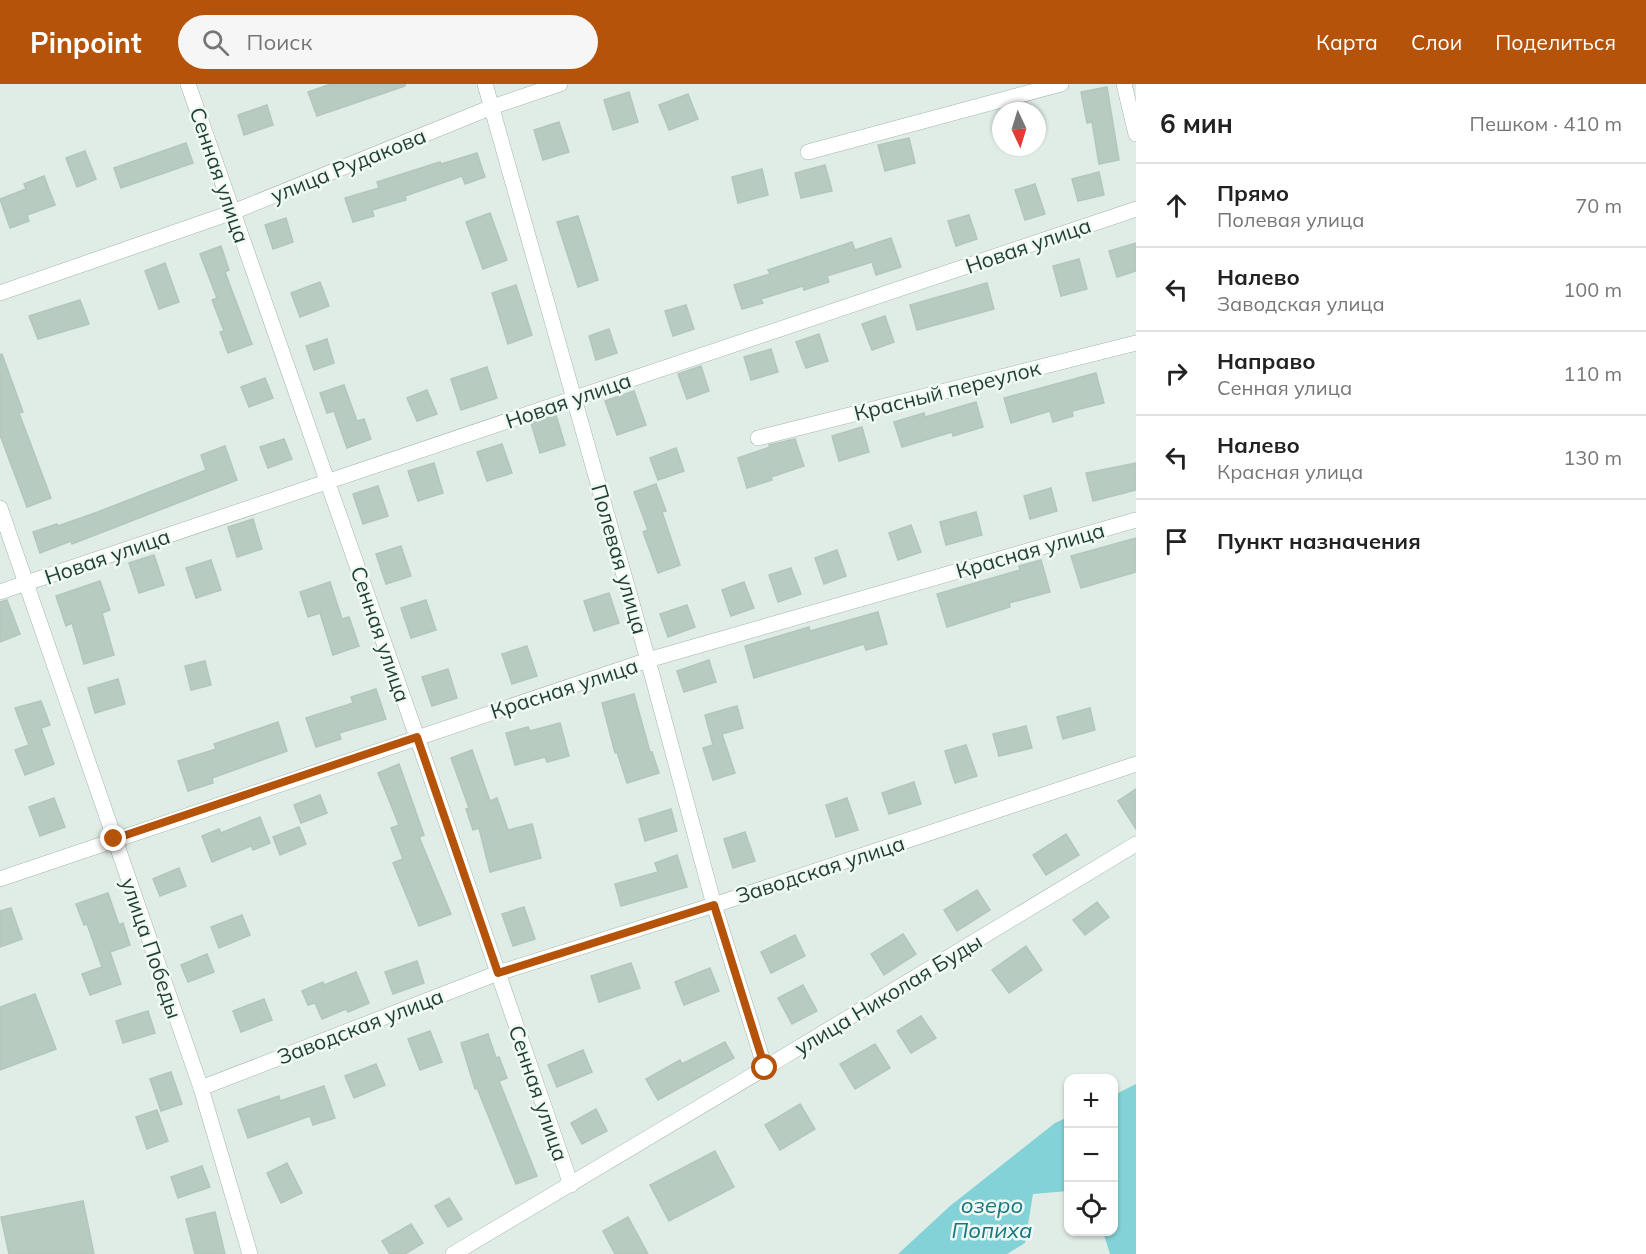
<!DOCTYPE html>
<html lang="ru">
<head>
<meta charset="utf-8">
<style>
	body { margin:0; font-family:Mulish,sans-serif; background:#f6f6f6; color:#222 }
	.controls { position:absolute; right:18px; bottom:18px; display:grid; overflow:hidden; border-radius:12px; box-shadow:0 2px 4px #0004 }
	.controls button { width:54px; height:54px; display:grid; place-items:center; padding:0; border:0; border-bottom:2px solid #e0e0e0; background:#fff; color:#222; font:30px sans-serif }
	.compass { position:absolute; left:992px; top:18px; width:54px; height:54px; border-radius:50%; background:#fff; box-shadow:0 2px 4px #0004; rotate:176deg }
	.stop { position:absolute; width:18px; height:18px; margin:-14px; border:4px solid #b45309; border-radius:50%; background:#fff }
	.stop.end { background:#b45309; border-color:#fff; box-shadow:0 2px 6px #0008 }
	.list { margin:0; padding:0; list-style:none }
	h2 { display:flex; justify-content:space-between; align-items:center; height:78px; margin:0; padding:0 24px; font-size:26px }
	h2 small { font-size:20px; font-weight:400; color:#767676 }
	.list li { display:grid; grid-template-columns:39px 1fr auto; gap:18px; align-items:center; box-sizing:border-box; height:84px; padding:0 24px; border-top:2px solid #e0e0e0 }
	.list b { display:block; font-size:22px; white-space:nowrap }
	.list p { margin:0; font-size:20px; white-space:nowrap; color:#767676 }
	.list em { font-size:20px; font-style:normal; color:#767676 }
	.icon { flex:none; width:33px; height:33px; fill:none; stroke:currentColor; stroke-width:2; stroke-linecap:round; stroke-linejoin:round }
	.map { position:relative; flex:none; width:1136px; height:1170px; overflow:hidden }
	header { display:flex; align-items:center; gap:36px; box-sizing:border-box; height:84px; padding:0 30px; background:#b45309; color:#fff }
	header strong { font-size:28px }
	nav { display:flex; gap:33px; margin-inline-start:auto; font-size:21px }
	.search { width:420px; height:54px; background:#f6f6f6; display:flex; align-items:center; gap:15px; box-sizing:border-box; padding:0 21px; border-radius:33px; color:#767676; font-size:22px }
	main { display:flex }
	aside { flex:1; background:#fff }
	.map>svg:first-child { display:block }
	.water { fill:#83d2d7 }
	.building { fill:#b8cbc1; stroke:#b2c7bc; stroke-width:1.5 }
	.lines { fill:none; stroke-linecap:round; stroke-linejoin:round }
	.minor-casing { stroke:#a2b5ad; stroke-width:16 }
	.minor { stroke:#fff; stroke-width:15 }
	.route { stroke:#b45309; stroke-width:8 }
	.labels { text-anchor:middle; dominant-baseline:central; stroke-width:5; stroke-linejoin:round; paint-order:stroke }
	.street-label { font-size:21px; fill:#1f3f33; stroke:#f1f9f4 }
	.water-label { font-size:22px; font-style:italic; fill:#147880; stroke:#f1f9f4 }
</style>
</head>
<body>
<header>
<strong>Pinpoint</strong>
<div class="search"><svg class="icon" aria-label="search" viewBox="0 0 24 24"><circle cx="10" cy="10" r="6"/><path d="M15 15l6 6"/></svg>Поиск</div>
<nav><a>Карта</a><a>Слои</a><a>Поделиться</a></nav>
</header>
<main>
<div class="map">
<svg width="1136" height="1170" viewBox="0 0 1136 1170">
	<rect width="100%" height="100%" fill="#e0ede6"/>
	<g class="water">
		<polygon points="1136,1000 1136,1170 1110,1170 1103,1148 1114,1148 1114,1011"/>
		<polygon points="1068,1033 1068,1107 1033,1110 1025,1159 1007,1170 898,1170 950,1122 1055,1039"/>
	</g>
	<g class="building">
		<polygon points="331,0 405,0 405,2 317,32 308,8"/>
		<polygon points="1107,3 1119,76 1099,80 1092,38 1087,39 1081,8"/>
		<polygon points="629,8 638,38 613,46 604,16"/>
		<polygon points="688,10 698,35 669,46 659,21"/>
		<polygon points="267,21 273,41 244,51 238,31"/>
		<polygon points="559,38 569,68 543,76 534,46"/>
		<polygon points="909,54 915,79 885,87 878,61"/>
		<polygon points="186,59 193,79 121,104 114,84"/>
		<polygon points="85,67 96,95 77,103 66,74"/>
		<polygon points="477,69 485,93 465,100 462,92 405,112 406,116 372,126 374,132 353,138 345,114 379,104 377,98 440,78 441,80"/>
		<polygon points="825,81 832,107 801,114 795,89"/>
		<polygon points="762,85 768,111 738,119 732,93"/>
		<polygon points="1099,88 1104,111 1078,117 1072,95"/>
		<polygon points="44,92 55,121 27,131 29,137 10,144 0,115 26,105 24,100"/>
		<polygon points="1035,100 1045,130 1025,136 1015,106"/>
		<polygon points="490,129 507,176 483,185 466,138"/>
		<polygon points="969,131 977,155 956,162 948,137"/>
		<polygon points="578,132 598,196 578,203 557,138"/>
		<polygon points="286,134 293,158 273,165 265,141"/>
		<polygon points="891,154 901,183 876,191 872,178 827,192 829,198 804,206 803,202 761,215 763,219 742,225 734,201 770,190 768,186 852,158 855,166"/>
		<polygon points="1136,159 1136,187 1117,193 1109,167"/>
		<polygon points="221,162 229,186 225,188 252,260 228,269 220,248 224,247 212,216 217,214 200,170"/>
		<polygon points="1079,175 1087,205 1061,212 1053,182"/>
		<polygon points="165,179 179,218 159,225 145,187"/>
		<polygon points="320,198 329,222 300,233 291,209"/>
		<polygon points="987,199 994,225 917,246 910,221"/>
		<polygon points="516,201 532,251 508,260 492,209"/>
		<polygon points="80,216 89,240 38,255 29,232"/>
		<polygon points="686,221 694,245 673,252 665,227"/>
		<polygon points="885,232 894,258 872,266 862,240"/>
		<polygon points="609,245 617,269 596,276 589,252"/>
		<polygon points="819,250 828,277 806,284 796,258"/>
		<polygon points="327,255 334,279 314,286 306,262"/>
		<polygon points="771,265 778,288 751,296 744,273"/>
		<polygon points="2,270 23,328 19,329 51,414 27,423 0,351 0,271"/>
		<polygon points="701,282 709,307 687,315 678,290"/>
		<polygon points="487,283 497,314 461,326 451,295"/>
		<polygon points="1096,289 1104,319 1072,327 1073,332 1053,338 1050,327 1011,339 1004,314"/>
		<polygon points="265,294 273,314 249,323 241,303"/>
		<polygon points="344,301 357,337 364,335 371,355 347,364 334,327 327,329 320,309"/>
		<polygon points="427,306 437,330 417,337 407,314"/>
		<polygon points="634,307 646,341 617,351 605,317"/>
		<polygon points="976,318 983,343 953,352 952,348 902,363 894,338 924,329 925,333"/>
		<polygon points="556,331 565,361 540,369 531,339"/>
		<polygon points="862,343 869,368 839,377 832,352"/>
		<polygon points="284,355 292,375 268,384 260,363"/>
		<polygon points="795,355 804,382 771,393 772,396 747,404 738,374 770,363 769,361"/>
		<polygon points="502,360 512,389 487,397 477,368"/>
		<polygon points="225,362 237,396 72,460 71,457 40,469 33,448 57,440 58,442 95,429 206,386 201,371"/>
		<polygon points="676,364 684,387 658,396 650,374"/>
		<polygon points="434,379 443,409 418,417 408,387"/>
		<polygon points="1136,379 1136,406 1093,417 1086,389"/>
		<polygon points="656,400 666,427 662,428 680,481 658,489 643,448 648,446 634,408"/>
		<polygon points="378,402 388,432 363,440 353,410"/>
		<polygon points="1051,404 1057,427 1030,435 1024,412"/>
		<polygon points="976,428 982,451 946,461 940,438"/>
		<polygon points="253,435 262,465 237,473 228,443"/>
		<polygon points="911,441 921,468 898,476 889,449"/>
		<polygon points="1136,454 1136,488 1081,504 1071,472"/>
		<polygon points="401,462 411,492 386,500 376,470"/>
		<polygon points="837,466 846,492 824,500 815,474"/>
		<polygon points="154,471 164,501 139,509 129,479"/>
		<polygon points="211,476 221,506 196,514 186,484"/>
		<polygon points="1041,476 1050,508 1009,519 1010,523 947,543 937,510 1020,486 1019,482"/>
		<polygon points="791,484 801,510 778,518 769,491"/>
		<polygon points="100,497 110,526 102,529 114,571 84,580 72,539 66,542 56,512"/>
		<polygon points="330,498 342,535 349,533 359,562 333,571 320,529 308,533 300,508"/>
		<polygon points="744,498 754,524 731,532 722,506"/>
		<polygon points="609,509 619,539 594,547 584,517"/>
		<polygon points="7,516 20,550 0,558 0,518"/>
		<polygon points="426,516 436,546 411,554 401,524"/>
		<polygon points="687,521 695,543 668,553 660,530"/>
		<polygon points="878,528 887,560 866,566 864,560 754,594 745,562 809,543 810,547"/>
		<polygon points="527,562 537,592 512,600 502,570"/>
		<polygon points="709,576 716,598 684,608 677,587"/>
		<polygon points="205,577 211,601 191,606 185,582"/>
		<polygon points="448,585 457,614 432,622 422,593"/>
		<polygon points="118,595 125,620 95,629 88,604"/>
		<polygon points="376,605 386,635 339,649 341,655 316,663 306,634 353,619 351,613"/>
		<polygon points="634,610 650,668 652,668 659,689 627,699 617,668 615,669 602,619"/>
		<polygon points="41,617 50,641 41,644 54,680 25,691 15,666 29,661 15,624"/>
		<polygon points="737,622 743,644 722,650 735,689 713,696 703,664 713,661 705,631"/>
		<polygon points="1090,624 1095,646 1063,655 1057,633"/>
		<polygon points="278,638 287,667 212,694 213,699 188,707 178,677 216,665 214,660"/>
		<polygon points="560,639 569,672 547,678 545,673 515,681 506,649 528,643 530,647"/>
		<polygon points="1026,642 1032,664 999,672 993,650"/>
		<polygon points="966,661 977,692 955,699 945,667"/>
		<polygon points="472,666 490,717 497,714 508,746 532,740 541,774 490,788 479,744 473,746 466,725 469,724 451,674"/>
		<polygon points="399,680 424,751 419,753 451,830 419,842 393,779 403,775 391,744 399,741 378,689"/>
		<polygon points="914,698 921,720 889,730 882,709"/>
		<polygon points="1136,705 1136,745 1118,717"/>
		<polygon points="320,711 327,729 301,739 294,721"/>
		<polygon points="54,714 65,743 40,752 29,723"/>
		<polygon points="847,714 858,746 836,753 826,721"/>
		<polygon points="671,725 677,747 645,757 639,735"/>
		<polygon points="260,733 270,759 253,766 251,762 212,778 202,752 219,745 221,749"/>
		<polygon points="299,743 306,760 280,771 273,753"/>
		<polygon points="745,748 755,777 733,784 724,755"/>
		<polygon points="1066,750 1079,771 1046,791 1033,771"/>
		<polygon points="677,771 687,803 621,822 615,800 658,788 655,779"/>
		<polygon points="179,784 186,802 160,812 153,795"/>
		<polygon points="977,806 990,826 957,847 944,826"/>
		<polygon points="108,809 119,841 123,839 130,861 110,868 121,900 90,911 82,890 102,883 87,840 84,841 76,820"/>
		<polygon points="1097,818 1109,833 1085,851 1073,836"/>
		<polygon points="524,823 535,855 513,862 502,830"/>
		<polygon points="11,824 22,855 0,863 0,827"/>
		<polygon points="242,831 250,851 219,864 211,843"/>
		<polygon points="903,850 916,870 884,891 871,870"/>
		<polygon points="795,851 805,872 771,889 761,868"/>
		<polygon points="1026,862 1042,886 1009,909 992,886"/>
		<polygon points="207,870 214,888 188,898 181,881"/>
		<polygon points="417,877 424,899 393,910 385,888"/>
		<polygon points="631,879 640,904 599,918 591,892"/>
		<polygon points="710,884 719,907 684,921 675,898"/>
		<polygon points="356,888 369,919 348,928 346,925 322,935 315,919 308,921 302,907 323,898 324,901"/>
		<polygon points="803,901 817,927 792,940 778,914"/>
		<polygon points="35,910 56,965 0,986 0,923"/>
		<polygon points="264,915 272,936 241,948 233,927"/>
		<polygon points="148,927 155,949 123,959 116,937"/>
		<polygon points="921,932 936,954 911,969 897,947"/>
		<polygon points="430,947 442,978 420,986 408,955"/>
		<polygon points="488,950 496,974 499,973 507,994 499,997 537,1092 516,1100 477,1004 475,1005 461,959"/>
		<polygon points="725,958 734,974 658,1016 646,995 680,976 682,980"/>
		<polygon points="875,960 890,984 855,1005 840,980"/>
		<polygon points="583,966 592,988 557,1003 548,981"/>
		<polygon points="376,980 385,1001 354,1014 345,992"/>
		<polygon points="171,988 182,1020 161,1027 150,995"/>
		<polygon points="324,1002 335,1034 313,1041 310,1032 248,1054 238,1026 279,1012 280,1017"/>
		<polygon points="800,1020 815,1045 780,1066 765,1041"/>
		<polygon points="596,1025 607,1047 582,1060 571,1039"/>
		<polygon points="157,1026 168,1057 147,1065 136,1033"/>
		<polygon points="715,1067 734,1103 669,1137 650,1101"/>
		<polygon points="287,1079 302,1109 281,1119 267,1089"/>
		<polygon points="202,1082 210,1103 178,1114 171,1093"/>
		<polygon points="449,1114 462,1135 448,1143 435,1122"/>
		<polygon points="83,1117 94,1170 9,1170 1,1133"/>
		<polygon points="215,1128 225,1170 195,1170 186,1135"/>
		<polygon points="628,1133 648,1170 615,1170 603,1147"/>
		<polygon points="411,1140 423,1159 405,1170 390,1170 382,1157"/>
	</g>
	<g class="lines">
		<g class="minor-casing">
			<g id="minor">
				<polyline points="188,0 417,653 571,1101"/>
				<polyline points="485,0 648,576 714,821 765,984"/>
				<polyline points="1124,0 1136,50"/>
				<polyline points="808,68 1061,0"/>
				<polyline points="0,209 233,128 492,23 560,0"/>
				<polyline points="758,354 1136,259"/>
				<polyline points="0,424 201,1004 250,1170"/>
				<polyline points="0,508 1136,125"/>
				<polyline points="0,795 648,576 1136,436"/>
				<polyline points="201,1004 498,889 714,821 1136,680"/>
				<polyline points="453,1170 765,984 1136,760"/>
			</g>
		</g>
		<use href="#minor" class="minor"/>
	</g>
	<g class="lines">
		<polyline class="route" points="114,755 417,653 498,889 714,821 765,984"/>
	</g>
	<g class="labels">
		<g class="street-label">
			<text transform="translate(348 81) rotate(-22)">улица Рудакова</text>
			<text transform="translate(220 91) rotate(71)">Сенная улица</text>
			<text transform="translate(1028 161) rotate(-19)">Новая улица</text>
			<text transform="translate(947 306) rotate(-14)">Красный переулок</text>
			<text transform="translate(568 316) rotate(-19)">Новая улица</text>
			<text transform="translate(1030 466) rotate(-16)">Красная улица</text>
			<text transform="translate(107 472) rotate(-19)">Новая улица</text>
			<text transform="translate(620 475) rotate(74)">Полевая улица</text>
			<text transform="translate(381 550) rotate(71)">Сенная улица</text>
			<text transform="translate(564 604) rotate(-18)">Красная улица</text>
			<text transform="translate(820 785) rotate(-18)">Заводская улица</text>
			<text transform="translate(152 864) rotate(71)">улица Победы</text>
			<text transform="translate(888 910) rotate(-31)">улица Николая Буды</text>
			<text transform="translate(360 942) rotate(-21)">Заводская улица</text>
			<text transform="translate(539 1009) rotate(71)">Сенная улица</text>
		</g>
		<g class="water-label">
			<text x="992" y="1121">озеро<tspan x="992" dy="25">Попиха</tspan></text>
		</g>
	</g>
</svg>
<div class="controls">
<button>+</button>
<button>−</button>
<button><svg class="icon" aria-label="locate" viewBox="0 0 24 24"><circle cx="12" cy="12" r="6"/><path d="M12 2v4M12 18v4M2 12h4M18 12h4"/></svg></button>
</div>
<svg class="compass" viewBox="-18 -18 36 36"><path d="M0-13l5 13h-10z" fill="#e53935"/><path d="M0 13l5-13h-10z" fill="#767676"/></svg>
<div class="stop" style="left:765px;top:984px"></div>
<div class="stop end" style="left:114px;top:755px"></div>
</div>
<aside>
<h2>6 мин<small>Пешком · 410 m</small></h2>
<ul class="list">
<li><svg class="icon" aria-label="ahead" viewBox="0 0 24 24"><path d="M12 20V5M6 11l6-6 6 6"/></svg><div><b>Прямо</b><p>Полевая улица</p></div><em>70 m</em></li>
<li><svg class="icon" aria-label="left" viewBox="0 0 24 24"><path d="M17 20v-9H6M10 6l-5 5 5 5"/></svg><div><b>Налево</b><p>Заводская улица</p></div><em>100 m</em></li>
<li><svg class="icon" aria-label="right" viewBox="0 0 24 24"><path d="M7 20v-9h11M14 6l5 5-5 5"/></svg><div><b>Направо</b><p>Сенная улица</p></div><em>110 m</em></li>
<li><svg class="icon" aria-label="left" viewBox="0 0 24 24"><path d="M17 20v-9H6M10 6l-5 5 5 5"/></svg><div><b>Налево</b><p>Красная улица</p></div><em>130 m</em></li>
<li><svg class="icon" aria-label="arrive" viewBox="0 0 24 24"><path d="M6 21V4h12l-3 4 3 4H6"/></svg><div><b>Пункт назначения</b></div></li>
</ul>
</aside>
</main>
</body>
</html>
